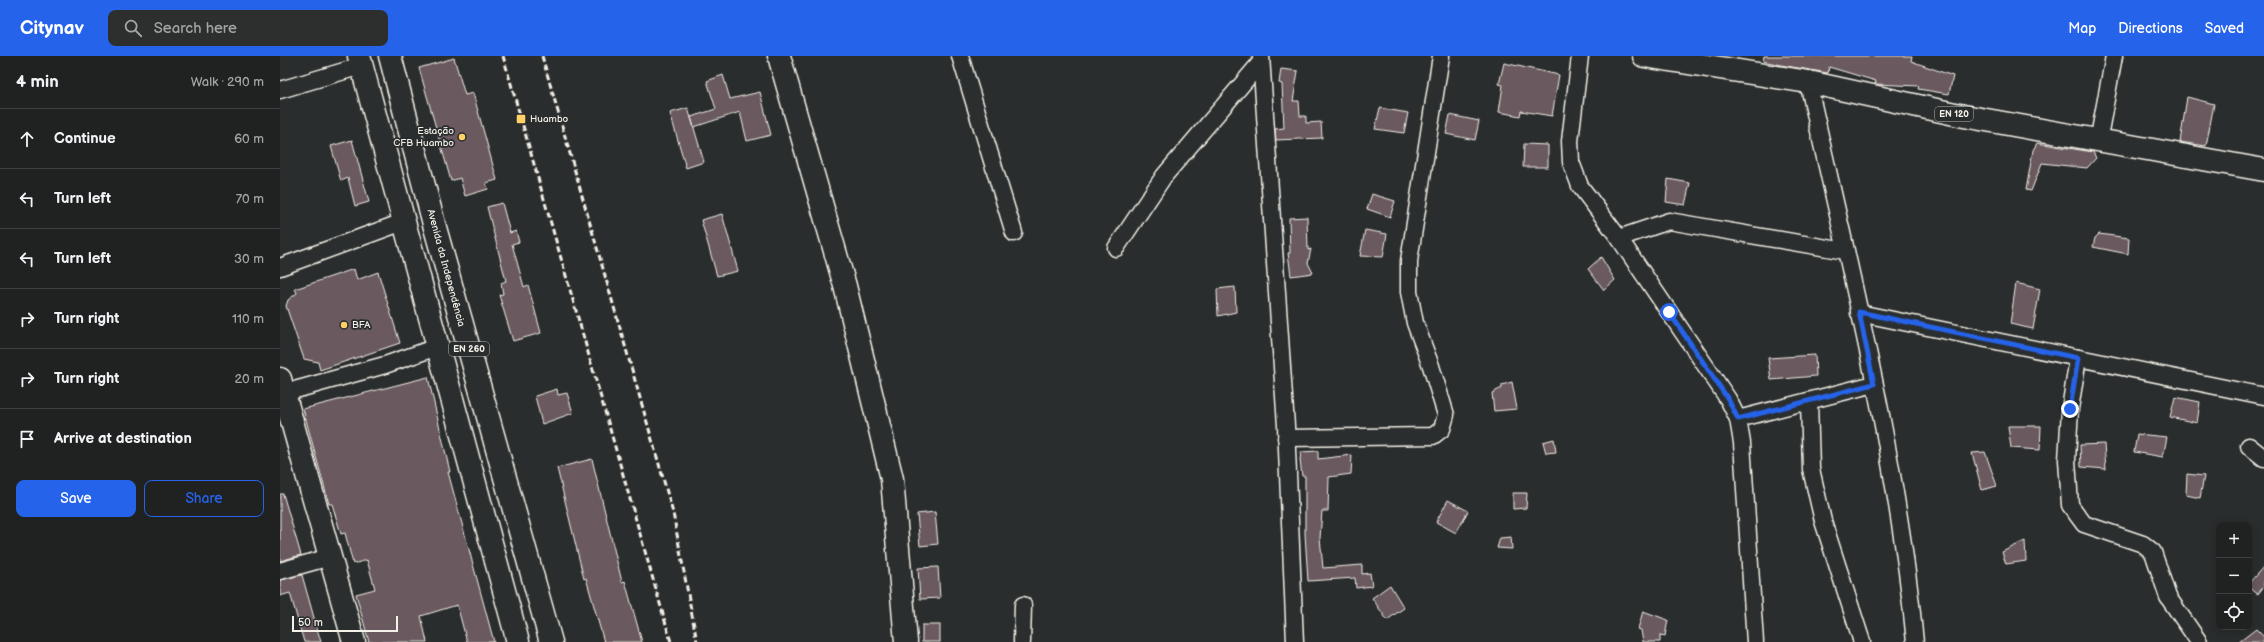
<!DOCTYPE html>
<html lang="en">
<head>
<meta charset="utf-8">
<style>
	body { margin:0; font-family:"Balsamiq Sans",sans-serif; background:#2d2f2f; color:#f1f3f6 }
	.controls { position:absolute; right:12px; bottom:12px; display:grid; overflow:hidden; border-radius:8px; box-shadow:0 2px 10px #0003 }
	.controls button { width:36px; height:36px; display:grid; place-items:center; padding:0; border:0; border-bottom:1px solid #3d3f40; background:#202222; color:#f1f3f6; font:20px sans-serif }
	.scale { position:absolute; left:12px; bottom:10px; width:106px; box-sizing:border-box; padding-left:4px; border:2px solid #f4f1e8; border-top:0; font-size:11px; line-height:14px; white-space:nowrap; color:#f4f1e8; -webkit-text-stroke:3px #2a2d2e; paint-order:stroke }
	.stop { position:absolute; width:12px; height:12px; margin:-9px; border:3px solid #2563eb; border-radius:50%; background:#fff }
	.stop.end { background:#2563eb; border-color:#fff; box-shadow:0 1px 4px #0008 }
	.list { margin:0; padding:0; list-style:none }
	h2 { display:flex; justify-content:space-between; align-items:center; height:52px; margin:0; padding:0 16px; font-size:17px }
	h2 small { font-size:13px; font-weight:400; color:#a2a4a5 }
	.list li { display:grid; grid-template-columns:26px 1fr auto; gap:12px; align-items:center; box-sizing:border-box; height:60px; padding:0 16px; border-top:1px solid #3d3f40 }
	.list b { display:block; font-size:15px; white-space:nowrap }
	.list em { font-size:13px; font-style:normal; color:#a2a4a5 }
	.actions { display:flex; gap:8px; padding:12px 16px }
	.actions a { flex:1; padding:9px 0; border:1px solid #2563eb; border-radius:8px; text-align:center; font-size:14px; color:#2563eb }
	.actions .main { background:#2563eb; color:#fff }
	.icon { flex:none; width:22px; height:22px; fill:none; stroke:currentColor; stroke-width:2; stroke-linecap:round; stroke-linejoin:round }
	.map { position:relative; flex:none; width:1984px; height:586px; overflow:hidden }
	header { display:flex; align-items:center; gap:24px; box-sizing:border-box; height:56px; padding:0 20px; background:#2563eb; color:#fff }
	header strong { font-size:19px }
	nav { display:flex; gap:22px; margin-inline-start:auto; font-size:14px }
	.search { width:280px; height:36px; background:#2d2f2f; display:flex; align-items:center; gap:10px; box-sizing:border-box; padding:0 14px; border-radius:8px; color:#a2a4a5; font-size:15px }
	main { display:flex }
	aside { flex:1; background:#202222 }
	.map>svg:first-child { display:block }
	.building { fill:#6b5a61; stroke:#f4f1e8 }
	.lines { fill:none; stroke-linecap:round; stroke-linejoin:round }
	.street-casing { stroke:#f4f1e8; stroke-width:19 }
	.secondary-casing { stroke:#f4f1e8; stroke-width:25 }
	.primary-casing { stroke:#f4f1e8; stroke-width:25 }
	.street { stroke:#2a2d2e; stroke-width:16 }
	.secondary { stroke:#2a2d2e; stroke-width:22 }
	.primary { stroke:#2a2d2e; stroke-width:22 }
	.rail { stroke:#f4f1e8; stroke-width:3; stroke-dasharray:6 3; stroke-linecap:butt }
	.route { stroke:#2563eb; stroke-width:5 }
	.poi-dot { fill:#ffd166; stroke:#2a2d2e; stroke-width:1.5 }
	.labels { text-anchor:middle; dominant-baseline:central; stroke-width:3.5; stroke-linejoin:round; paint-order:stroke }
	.shield { fill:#2a2d2e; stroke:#b7b6b0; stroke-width:1 }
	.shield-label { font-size:9px; font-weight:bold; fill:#f4f1e8 }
	.poi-label { font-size:10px; fill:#f4f1e8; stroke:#2a2d2e; text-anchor:start }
	.street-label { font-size:10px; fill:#f4f1e8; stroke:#2a2d2e }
</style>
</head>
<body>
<header>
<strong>Citynav</strong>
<div class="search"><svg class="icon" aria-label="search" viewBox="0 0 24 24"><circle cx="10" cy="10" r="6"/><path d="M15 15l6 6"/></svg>Search here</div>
<nav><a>Map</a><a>Directions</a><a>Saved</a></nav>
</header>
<main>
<aside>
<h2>4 min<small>Walk · 290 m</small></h2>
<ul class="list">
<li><svg class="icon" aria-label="ahead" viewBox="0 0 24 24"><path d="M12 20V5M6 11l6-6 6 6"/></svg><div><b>Continue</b></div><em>60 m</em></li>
<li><svg class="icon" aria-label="left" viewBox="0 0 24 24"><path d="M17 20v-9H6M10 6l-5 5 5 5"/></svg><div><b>Turn left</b></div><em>70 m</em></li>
<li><svg class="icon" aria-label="left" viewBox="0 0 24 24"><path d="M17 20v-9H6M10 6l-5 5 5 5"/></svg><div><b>Turn left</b></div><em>30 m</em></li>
<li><svg class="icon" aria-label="right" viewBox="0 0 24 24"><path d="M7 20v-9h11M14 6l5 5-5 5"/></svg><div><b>Turn right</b></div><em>110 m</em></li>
<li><svg class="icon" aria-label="right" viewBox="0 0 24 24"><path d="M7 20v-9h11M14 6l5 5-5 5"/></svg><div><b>Turn right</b></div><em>20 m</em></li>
<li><svg class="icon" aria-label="arrive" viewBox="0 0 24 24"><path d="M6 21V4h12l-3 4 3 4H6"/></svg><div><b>Arrive at destination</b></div></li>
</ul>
<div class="actions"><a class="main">Save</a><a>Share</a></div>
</aside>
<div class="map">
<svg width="1984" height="586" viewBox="0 0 1984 586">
	<rect width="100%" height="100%" fill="#2a2d2e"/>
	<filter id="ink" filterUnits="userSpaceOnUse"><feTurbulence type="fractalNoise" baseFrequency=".025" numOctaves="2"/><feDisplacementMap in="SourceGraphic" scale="8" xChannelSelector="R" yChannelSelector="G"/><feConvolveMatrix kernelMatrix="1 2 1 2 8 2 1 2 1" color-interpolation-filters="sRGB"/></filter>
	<g filter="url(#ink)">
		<g class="building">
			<polygon points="1484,0 1632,0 1631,5 1673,20 1669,38 1638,33 1639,30 1595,28 1596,25 1549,11 1548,17 1506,10 1483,5"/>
			<polygon points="174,2 185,39 193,37 217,124 206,127 208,133 185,140 180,122 171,125 139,12"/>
			<polygon points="1224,7 1279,19 1272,60 1241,55 1240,60 1219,56 1223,29 1219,28"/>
			<polygon points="1001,13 1018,15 1013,45 1019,45 1020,60 1026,60 1026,67 1041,66 1042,82 996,84 995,73 1004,72 1002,28 999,27"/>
			<polygon points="443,19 450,43 480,36 491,79 467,85 460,56 414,71 411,61 436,53 427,25"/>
			<polygon points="1907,41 1934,48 1926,90 1900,86"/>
			<polygon points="408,52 424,106 406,112 390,57"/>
			<polygon points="1100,52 1128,57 1124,77 1095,73"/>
			<polygon points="1170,59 1199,65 1195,84 1166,78"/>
			<polygon points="72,84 89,146 75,150 68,122 61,125 51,90"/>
			<polygon points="1757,87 1813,96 1816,102 1807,112 1762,107 1751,135 1746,134 1753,94"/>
			<polygon points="1244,88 1268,89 1268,111 1243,111"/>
			<polygon points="1388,123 1410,127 1405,149 1386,146"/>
			<polygon points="1092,138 1115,145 1110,161 1087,153"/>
			<polygon points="222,147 230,177 236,175 239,186 232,188 244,231 248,229 261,277 233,285 219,239 223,238 221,227 226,225 207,151"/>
			<polygon points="442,158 458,215 437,220 421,164"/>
			<polygon points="1027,161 1028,194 1031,193 1028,207 1033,217 1011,220 1008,197 1010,197 1009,162"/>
			<polygon points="1085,174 1107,178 1103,201 1080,200"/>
			<polygon points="1819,178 1849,182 1848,198 1813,191 1815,182"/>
			<polygon points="1321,201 1335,224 1324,234 1308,213"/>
			<polygon points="74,213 77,224 98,216 120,287 40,314 38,306 24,303 6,250 8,244 17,237 15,233"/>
			<polygon points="1736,227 1760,233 1753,273 1730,268"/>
			<polygon points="955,231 956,256 938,260 937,233"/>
			<polygon points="1535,299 1536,320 1491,324 1488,302"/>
			<polygon points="148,321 170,416 168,416 214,586 187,586 177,549 141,560 147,586 89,586 76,538 95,533 87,504 73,508 65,477 61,478 52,448 49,448 23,353"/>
			<polygon points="1232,326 1237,353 1214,355 1212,337 1222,332 1222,329"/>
			<polygon points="277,333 278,339 287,337 293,357 262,368 255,340"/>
			<polygon points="1895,341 1920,346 1917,367 1890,361"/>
			<polygon points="1728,370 1761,370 1760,394 1731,392"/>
			<polygon points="1857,378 1887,381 1883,401 1854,396"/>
			<polygon points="1274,383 1276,396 1266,397 1263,386"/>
			<polygon points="1824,388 1826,413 1801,411 1800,389"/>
			<polygon points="1038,395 1038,403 1072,399 1071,418 1049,421 1048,455 1042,455 1040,482 1043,512 1082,509 1082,518 1090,517 1092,530 1076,532 1075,522 1028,525 1025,478 1025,420 1022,420 1020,404 1021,396"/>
			<polygon points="1705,396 1717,430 1702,434 1692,397"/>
			<polygon points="312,403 342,526 345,525 362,586 324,586 306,522 304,523 277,412"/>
			<polygon points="1907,418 1924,420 1920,442 1906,439"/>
			<polygon points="1233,437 1247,437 1246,452 1233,453"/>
			<polygon points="0,438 3,438 21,499 0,505"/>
			<polygon points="1168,444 1188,455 1176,477 1156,466"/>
			<polygon points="655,456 658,488 640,490 637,458"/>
			<polygon points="1231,481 1232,493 1217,492 1220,482"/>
			<polygon points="1745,485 1746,505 1726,508 1722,496"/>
			<polygon points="1984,510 1984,530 1978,538 1969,532 1969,527"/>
			<polygon points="658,511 660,542 640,543 638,512"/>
			<polygon points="22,519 38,576 41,586 24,586 10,537 0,540 0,524"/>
			<polygon points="1110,529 1124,552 1107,564 1092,542"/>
			<polygon points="1363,555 1388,564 1385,580 1380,579 1380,586 1363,586 1361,574 1358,573"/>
			<rect x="642" y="569" width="18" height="17"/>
			<polygon points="1976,573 1984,581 1984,586 1959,586"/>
		</g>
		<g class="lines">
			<g class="street-casing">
				<g id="street">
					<polyline points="680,0 734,177"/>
					<polyline points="981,0 1006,370 1015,586"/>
					<polyline points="1300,0 1290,85 1291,106 1300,130 1339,182 1448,343 1458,363 1462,387 1475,586"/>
					<path d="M1528,26C1569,212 1617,397 1635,586"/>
					<polyline points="0,34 81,10"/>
					<polyline points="1818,86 1834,0"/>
					<polyline points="1339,182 1389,165 1565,195"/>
					<polyline points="836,192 884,120 981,6"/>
					<polyline points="0,211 123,166"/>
					<polyline points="1579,257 1984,340"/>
					<polyline points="1798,302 1790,353 1787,404 1790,449 1804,468 1863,488 1873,496 1888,541 1919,586"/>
					<polyline points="4,337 105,309 157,291"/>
					<polyline points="1529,345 1531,413 1543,465 1582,586"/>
					<polyline points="1458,363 1594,328"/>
					<polyline points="1006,382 1153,380 1162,373 1166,359 1151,310 1135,267 1129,236 1129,205 1161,0"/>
					<polyline points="1969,390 1984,402"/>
					<polyline points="0,515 50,501"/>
					<polyline points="742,586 743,549"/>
				</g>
			</g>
			<g class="secondary-casing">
				<g id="secondary">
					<polyline points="499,0 565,230 612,423 626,586"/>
					<polyline points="0,323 74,586"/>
				</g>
			</g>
			<g class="primary-casing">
				<g id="primary">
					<polyline points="79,0 238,586"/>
					<polyline points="110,0 154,168 271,586"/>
					<polyline points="1364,0 1528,26 1684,60 1984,114"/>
				</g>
			</g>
			<use href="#street" class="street"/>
			<use href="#secondary" class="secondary"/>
			<use href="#primary" class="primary"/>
			<g class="rail">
				<polyline points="223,0 391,586"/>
				<polyline points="262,0 393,457 417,586"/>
			</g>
		</g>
	</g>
	<g class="lines" filter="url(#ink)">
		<polyline class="route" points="1389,256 1448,343 1458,363 1594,328 1579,256 1798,302 1790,353"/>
	</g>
	<g class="poi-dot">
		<rect x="236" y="58" width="10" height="10" rx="2"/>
		<circle cx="182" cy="81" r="4"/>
		<circle cx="64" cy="269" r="4"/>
	</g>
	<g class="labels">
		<g class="shield">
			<rect x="1655" y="51" width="38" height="14" rx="3"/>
			<rect x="169" y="286" width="40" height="14" rx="3"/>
		</g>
		<g class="shield-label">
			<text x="1674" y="58">EN 120</text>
			<text x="189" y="293">EN 260</text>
		</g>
		<g class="poi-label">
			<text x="250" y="63">Huambo</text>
			<text x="174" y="75" text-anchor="end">Estação<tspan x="174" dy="12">CFB Huambo</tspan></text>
			<text x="72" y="269">BFA</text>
		</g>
		<g class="street-label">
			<text transform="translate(166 212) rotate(75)">Avenida da Independência</text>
		</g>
	</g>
</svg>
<div class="controls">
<button>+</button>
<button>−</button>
<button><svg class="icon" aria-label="locate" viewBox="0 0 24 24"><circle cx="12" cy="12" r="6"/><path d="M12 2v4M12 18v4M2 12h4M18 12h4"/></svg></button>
</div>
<div class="scale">50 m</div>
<div class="stop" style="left:1389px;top:256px"></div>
<div class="stop end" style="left:1790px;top:353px"></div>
</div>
</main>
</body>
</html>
